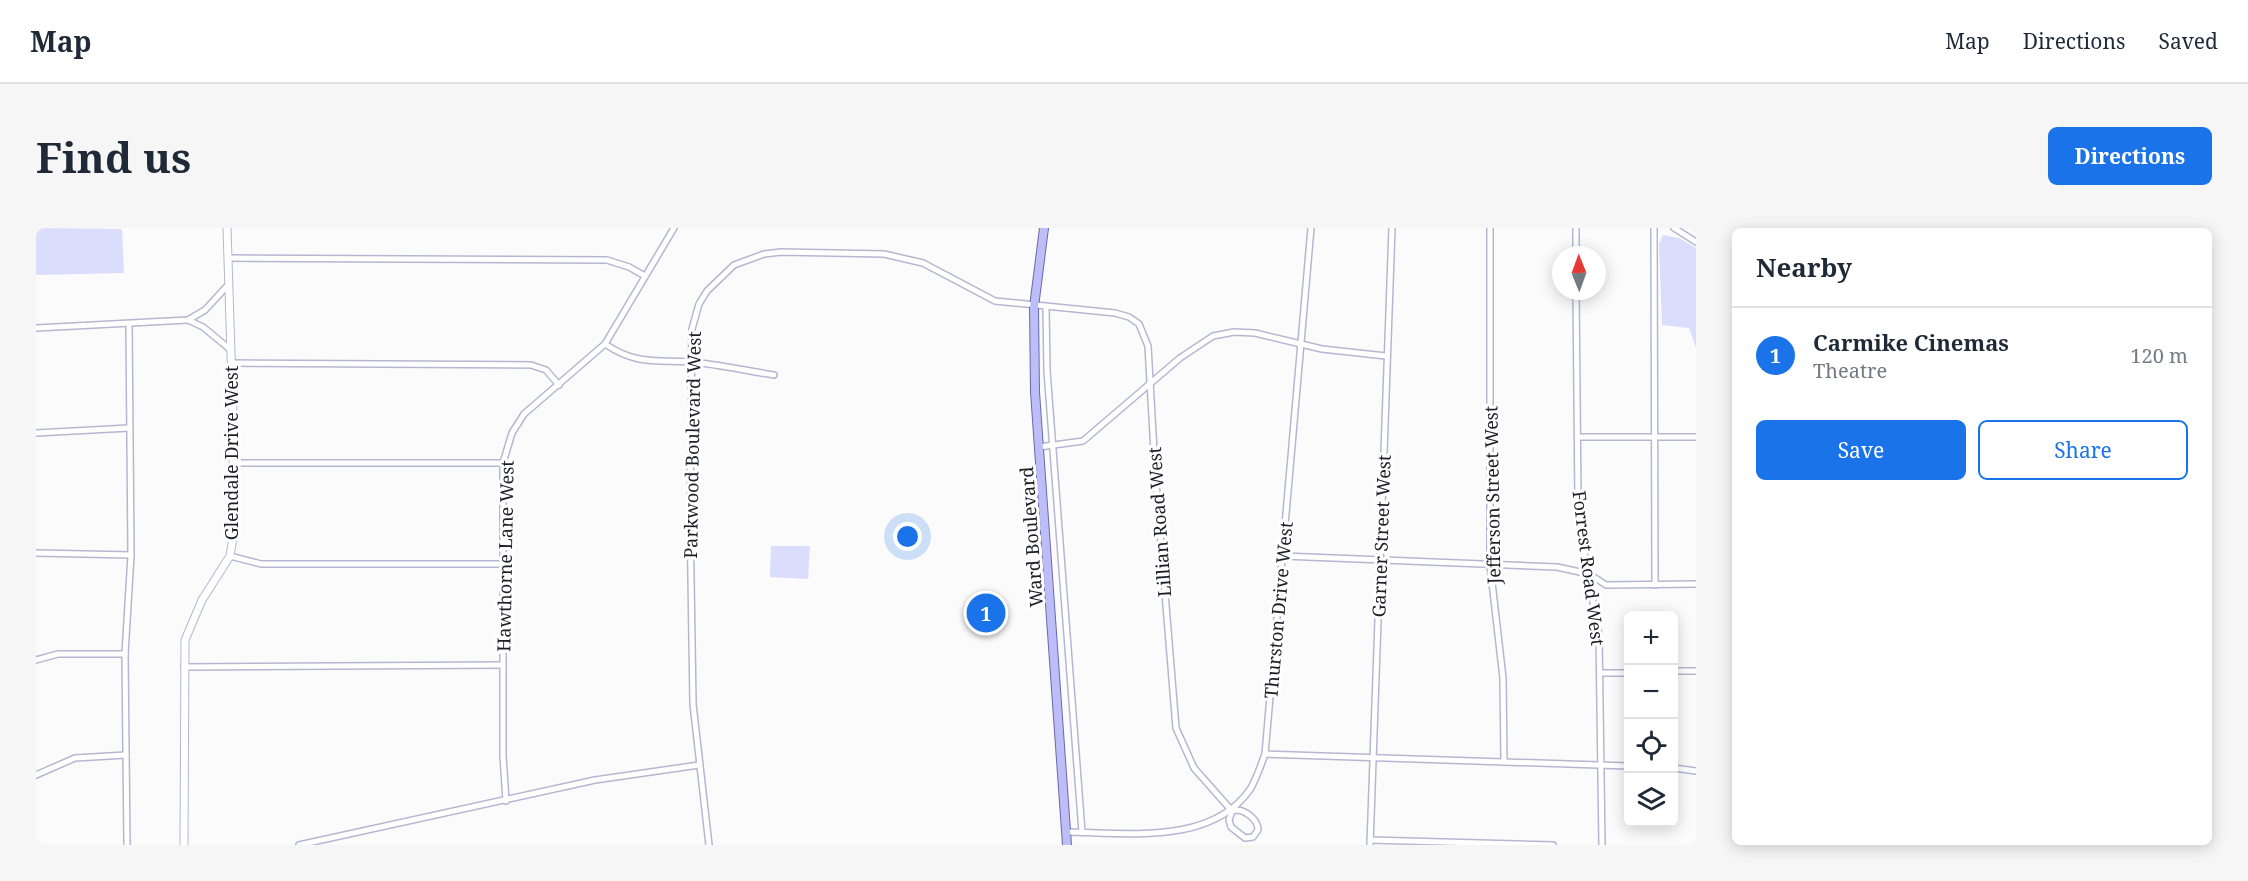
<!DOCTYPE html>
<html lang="en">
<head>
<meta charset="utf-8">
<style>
	body { margin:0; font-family:"Noto Serif",serif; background:#f6f6f7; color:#1f2937 }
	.controls { position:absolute; right:18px; bottom:18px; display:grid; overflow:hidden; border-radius:9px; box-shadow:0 3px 15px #0003 }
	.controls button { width:54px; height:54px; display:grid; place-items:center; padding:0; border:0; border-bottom:2px solid #e0e1e3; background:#fff; color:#1f2937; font:30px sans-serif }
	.compass { position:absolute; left:1516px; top:18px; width:54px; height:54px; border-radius:50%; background:#fff; box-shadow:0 3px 15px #0003; rotate:359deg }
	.you { position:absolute; left:872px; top:309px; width:21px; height:21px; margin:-15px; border:4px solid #fff; border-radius:50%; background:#1a73e8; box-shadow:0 0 0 9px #1a73e833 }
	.badge { display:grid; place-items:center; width:39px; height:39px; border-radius:50%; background:#1a73e8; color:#fff; font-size:20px; font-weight:700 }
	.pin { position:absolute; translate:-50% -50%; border:3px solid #fff; box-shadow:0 2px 6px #0006 }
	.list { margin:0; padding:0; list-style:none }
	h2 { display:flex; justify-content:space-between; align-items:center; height:78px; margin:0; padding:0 24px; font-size:26px }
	h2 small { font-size:20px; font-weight:400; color:#747a83 }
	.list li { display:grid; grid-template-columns:39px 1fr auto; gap:18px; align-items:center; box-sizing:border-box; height:96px; padding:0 24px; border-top:2px solid #e0e1e3 }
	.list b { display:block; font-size:22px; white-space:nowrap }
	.list p { margin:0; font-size:20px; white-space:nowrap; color:#747a83 }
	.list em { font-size:20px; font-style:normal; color:#747a83 }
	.actions { display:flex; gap:12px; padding:18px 24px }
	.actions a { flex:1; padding:14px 0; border:2px solid #1a73e8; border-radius:9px; text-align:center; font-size:21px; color:#1a73e8 }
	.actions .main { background:#1a73e8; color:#fff }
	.icon { flex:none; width:33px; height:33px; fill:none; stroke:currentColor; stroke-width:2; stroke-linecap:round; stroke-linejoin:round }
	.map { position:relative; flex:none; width:1660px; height:617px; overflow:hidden; border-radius:9px }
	header { display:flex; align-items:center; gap:36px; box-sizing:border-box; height:84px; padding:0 30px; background:#fff; border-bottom:2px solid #e0e1e3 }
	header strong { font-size:28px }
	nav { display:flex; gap:33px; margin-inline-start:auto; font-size:21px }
	.intro { display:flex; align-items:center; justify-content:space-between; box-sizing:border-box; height:144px; padding:0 36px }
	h1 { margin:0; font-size:42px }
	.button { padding:15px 27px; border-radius:9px; background:#1a73e8; color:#fff; font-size:21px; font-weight:700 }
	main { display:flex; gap:36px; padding:0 36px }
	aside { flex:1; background:#fff; border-radius:9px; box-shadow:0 3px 15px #0003 }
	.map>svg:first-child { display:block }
	.green { fill:#daddfc }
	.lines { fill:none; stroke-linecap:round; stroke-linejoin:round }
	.street-casing { stroke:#b5b7d2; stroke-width:8 }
	.secondary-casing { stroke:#b5b7d2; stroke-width:9 }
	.primary-casing { stroke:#6869ab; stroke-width:10 }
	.street { stroke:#fff; stroke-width:5 }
	.secondary { stroke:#fff; stroke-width:7 }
	.primary { stroke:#bdbef7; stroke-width:8 }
	.labels { text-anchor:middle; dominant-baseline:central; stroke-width:6; stroke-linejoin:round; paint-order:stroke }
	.street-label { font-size:18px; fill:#1d1e28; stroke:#fff }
</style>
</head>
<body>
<header>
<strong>Map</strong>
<nav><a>Map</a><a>Directions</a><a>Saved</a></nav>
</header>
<div class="intro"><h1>Find us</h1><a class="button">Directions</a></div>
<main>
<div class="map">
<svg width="1660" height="617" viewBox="0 0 1660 617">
	<rect width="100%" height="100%" fill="#fbfbfb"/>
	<g class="green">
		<polygon points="0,0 86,1 88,45 0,47"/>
		<polygon points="1627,7 1643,10 1660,20 1660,120 1653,100 1626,97 1623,16"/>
		<polygon points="735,318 774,318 772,351 734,349"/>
	</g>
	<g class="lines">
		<g class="street-casing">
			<g id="street">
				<polyline points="1454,0 1454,337 1467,450 1468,534"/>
				<polyline points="1540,0 1540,27"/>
				<polyline points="1618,0 1619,357"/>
				<polyline points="1638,0 1660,14"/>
				<polyline points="193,30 571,32 593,39 609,48"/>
				<polyline points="1540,63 1542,273 1544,302 1563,407 1566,617"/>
				<polyline points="1010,80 1011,143 1046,604"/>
				<polyline points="152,92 167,99 195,122"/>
				<polyline points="0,100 152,92 169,82 193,56"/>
				<path d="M569,116C600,137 620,132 654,134C682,136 711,143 738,147"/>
				<polyline points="196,135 495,137 510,142 523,157"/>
				<polyline points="0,205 93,200"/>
				<polyline points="1542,209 1660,209"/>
				<polyline points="1003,219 1047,213 1144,130 1177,108 1198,104 1219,105 1286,121 1350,128"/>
				<polyline points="198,235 467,235"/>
				<polyline points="0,325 95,327"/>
				<polyline points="194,328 225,336 466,336"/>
				<polyline points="1247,328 1521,339 1553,346 1570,357 1660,356"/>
				<polyline points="0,432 22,426 89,426"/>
				<polyline points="148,439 467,437"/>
				<polyline points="1638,443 1660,443"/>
				<polyline points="1564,445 1592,445"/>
				<polyline points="1229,526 1592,538"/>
				<polyline points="1638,540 1660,543"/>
				<polyline points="0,547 39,530 90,527"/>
				<polyline points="470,573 467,528 467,235 476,205 488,186 569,116 638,0"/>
				<path d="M1201,582C1211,583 1222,592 1222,602L1217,609L1209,610L1195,599L1193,592L1196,583Z"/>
				<path d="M1031,604C1093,605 1177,617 1215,560C1221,549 1225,537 1229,526L1275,0"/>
				<polyline points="1334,612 1517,617"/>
				<polyline points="91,617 89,426 95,327 93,96"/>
				<polyline points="263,617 559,552 663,537"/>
				<polyline points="673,617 657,476 654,287 656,101 663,76 671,63 698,37 728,26 745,24 848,26 887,35 959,73 1079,85 1093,89 1103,96 1112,118 1119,242 1140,500 1158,540 1196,583"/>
				<polyline points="1334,617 1356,0"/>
			</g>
		</g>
		<g class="secondary-casing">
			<polyline id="secondary" points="148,617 149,412 166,372 194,328 197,310 197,188 191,0"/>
		</g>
		<g class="primary-casing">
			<polyline id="primary" points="1008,0 998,79 999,164 1031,617"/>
		</g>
		<use href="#street" class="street"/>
		<use href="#secondary" class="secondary"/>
		<use href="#primary" class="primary"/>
	</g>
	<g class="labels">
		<g class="street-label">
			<text transform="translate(656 217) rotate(-89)">Parkwood Boulevard West</text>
			<text transform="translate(195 225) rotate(-90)">Glendale Drive West</text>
			<text transform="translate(1456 267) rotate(-91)">Jefferson Street West</text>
			<text transform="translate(1123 294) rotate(-94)">Lillian Road West</text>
			<text transform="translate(1345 308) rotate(-88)">Garner Street West</text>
			<text transform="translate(995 309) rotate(-94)">Ward Boulevard</text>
			<text transform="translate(469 328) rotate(-89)">Hawthorne Lane West</text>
			<text transform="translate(1553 340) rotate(83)">Forrest Road West</text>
			<text transform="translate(1242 382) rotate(-85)">Thurston Drive West</text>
		</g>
	</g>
</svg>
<div class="controls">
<button>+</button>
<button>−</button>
<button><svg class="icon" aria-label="locate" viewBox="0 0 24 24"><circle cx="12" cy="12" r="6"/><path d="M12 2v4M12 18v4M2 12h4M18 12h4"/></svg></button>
<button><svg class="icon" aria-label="layers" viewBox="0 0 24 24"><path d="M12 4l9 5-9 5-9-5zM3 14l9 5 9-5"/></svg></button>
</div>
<svg class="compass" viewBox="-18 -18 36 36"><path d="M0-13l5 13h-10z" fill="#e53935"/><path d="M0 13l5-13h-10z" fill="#747a83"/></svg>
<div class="you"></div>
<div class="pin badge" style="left:950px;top:385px">1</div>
</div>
<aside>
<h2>Nearby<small></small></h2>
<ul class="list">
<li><span class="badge">1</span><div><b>Carmike Cinemas</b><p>Theatre</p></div><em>120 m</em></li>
</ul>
<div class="actions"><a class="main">Save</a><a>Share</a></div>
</aside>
</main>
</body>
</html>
